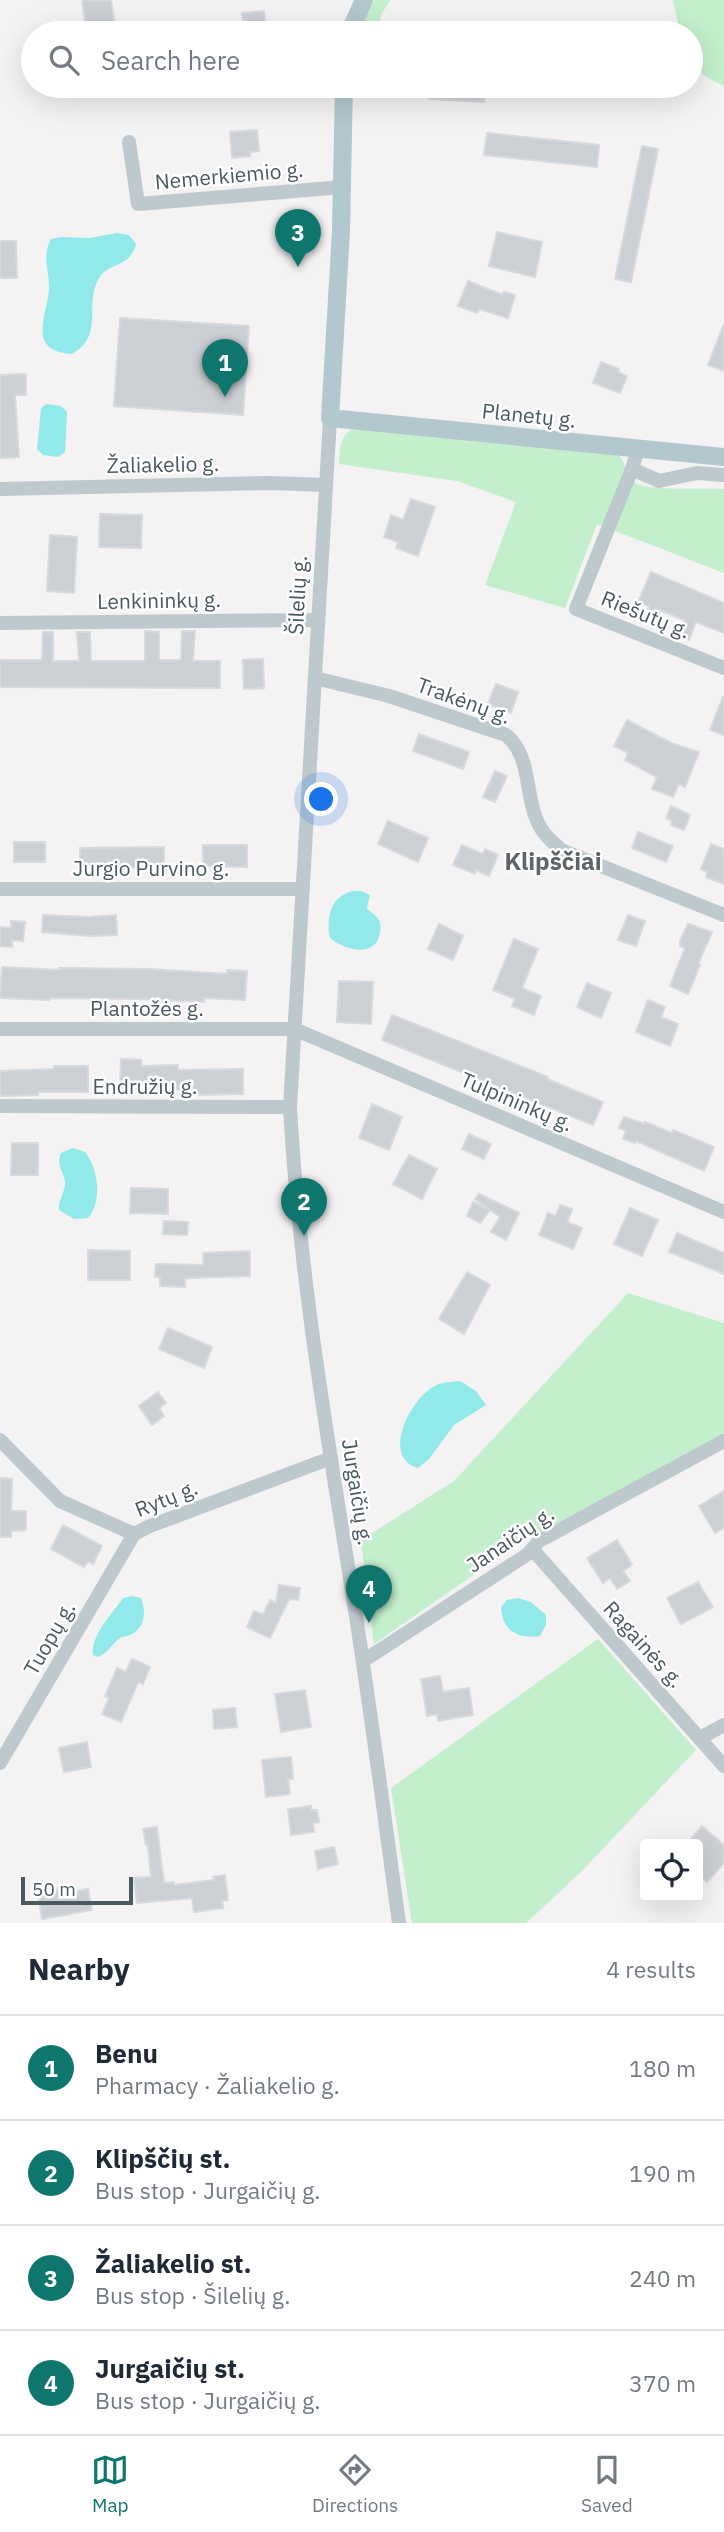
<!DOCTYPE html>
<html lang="en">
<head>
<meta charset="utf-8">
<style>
	body { margin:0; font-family:"IBM Plex Sans",sans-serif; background:#f6f6f7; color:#1f2937 }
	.controls { position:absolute; right:21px; bottom:21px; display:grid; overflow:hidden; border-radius:7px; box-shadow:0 7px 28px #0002 }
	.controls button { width:63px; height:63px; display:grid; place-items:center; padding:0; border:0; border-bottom:2px solid #e0e1e3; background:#fff; color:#1f2937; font:35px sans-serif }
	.scale { position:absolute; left:21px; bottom:18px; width:112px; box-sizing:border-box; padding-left:7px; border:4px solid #4a595f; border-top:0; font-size:19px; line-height:24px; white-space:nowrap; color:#4a595f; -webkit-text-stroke:5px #fff; paint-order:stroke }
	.you { position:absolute; left:322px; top:800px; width:24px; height:24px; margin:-18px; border:5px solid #fff; border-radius:50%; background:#1a73e8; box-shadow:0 0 0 10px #1a73e833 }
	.badge { display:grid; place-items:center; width:46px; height:46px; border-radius:50%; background:#0f766e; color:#fff; font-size:23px; font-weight:700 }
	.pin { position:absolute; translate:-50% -58px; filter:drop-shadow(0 2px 4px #0008) }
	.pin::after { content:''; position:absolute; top:37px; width:24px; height:21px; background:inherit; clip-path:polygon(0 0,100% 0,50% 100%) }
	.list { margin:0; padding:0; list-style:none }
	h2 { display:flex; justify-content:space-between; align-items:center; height:91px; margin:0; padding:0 28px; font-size:30px }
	h2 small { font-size:23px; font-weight:400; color:#747a83 }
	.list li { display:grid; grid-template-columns:46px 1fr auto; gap:21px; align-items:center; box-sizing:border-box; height:105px; padding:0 28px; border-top:2px solid #e0e1e3 }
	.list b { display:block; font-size:26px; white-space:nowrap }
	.list p { margin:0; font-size:23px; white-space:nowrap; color:#747a83 }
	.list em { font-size:23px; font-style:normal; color:#747a83 }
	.icon { flex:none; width:38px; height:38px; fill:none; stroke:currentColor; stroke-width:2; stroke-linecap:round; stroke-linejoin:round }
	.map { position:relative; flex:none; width:724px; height:1923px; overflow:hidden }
	.search { position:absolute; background:#fff; box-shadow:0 7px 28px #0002; left:21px; right:21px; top:21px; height:77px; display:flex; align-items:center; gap:18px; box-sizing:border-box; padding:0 24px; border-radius:38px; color:#747a83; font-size:26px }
	.sheet { height:511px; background:#fff }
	nav { display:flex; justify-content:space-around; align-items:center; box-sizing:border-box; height:98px; border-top:2px solid #e0e1e3; background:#fff; font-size:19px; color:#747a83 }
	nav a { display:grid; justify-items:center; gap:4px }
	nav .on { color:#0f766e }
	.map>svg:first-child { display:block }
	.green { fill:#c3efcc }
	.water { fill:#92e9ea }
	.building { fill:#ccd0d4; stroke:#d6d9dd; stroke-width:2 }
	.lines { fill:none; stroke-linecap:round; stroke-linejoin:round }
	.minor { stroke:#bec9ce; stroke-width:14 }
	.major { stroke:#b3c7cf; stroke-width:18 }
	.labels { text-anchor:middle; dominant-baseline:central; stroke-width:5; stroke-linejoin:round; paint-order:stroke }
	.street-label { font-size:21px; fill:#4a595f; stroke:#fff }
	.quarter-label { font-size:24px; font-weight:bold; fill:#5e6467; stroke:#fff }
</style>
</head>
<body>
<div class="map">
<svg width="724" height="1923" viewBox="0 0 724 1923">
	<rect width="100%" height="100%" fill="#f4f2f2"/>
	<g class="green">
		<polygon points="374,0 391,0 381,14 379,33 358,33"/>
		<path d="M673,0H724V86C690,68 691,72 691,33H680Z"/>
		<path d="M352,429L613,452C627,458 625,474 635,483C645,491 708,488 724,489V573L597,524L565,608L485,585L516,502L457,481L339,464C340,449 339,438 352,429Z"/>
		<polygon points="628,1293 724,1323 724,1434 518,1544 374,1644 361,1540 454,1481"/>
		<polygon points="598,1639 696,1750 582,1871 526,1923 412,1923 391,1788"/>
	</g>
	<g class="water">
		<path d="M117,233L129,235L136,244C130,269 108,261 98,280C84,307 105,335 72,354C26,351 47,316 49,289C50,271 41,257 51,239L61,237L90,238Z"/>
		<polygon points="46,404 61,406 67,412 65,452 58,457 43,455 37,449 41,408"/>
		<path d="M353,891H361L370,895L367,908C371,913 376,915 379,920C382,926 380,932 379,937C372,958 343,949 330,938C326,918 330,896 353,891Z"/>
		<path d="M73,1148L85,1152C98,1168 103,1201 88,1218L74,1219L59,1210C58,1200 66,1191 65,1181C63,1170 56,1165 61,1153Z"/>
		<path d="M460,1381L476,1391L486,1405L454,1425L429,1459L418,1468C381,1457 410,1400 433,1387C441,1382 451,1382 460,1381Z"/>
		<path d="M132,1596L141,1598C146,1610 146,1627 132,1634C128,1636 124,1636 120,1638C112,1644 108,1653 98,1657L93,1655C90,1636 113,1613 123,1598Z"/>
		<path d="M518,1598L531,1602L546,1615V1625L540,1636C517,1639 502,1630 501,1607L507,1600Z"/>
	</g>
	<g class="building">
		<polygon points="82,0 111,0 115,25 86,29"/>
		<polygon points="264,11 267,33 245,33 242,13"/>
		<polygon points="415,86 485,86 484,102 430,99"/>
		<polygon points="257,130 259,151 250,152 250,156 232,158 230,132"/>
		<polygon points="487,133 599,145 597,167 484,155"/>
		<polygon points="642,146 658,149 631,282 615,279"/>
		<polygon points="497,232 542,242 535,277 489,266"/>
		<polygon points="0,241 16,241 17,278 0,278"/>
		<polygon points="468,281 503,295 504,292 515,295 508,318 479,309 477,313 458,306"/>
		<polygon points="120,318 249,326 243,415 114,406"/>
		<polygon points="723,326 724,326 724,371 708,365"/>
		<polygon points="601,362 619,369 618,372 627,376 620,393 593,383"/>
		<polygon points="26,374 26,395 15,395 19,457 0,458 0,375"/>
		<polygon points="411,499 435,507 418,556 396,548 398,542 384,537 391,515 403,520"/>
		<polygon points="100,514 142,515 141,548 99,547"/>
		<polygon points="50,535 77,537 74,593 47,591"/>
		<polygon points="651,572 724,603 724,633 696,622 689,640 678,635 684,620 660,610 655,625 643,621 649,606 638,602"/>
		<polygon points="145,631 159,632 159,660 181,660 182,631 195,631 193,661 220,661 220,688 0,687 0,660 42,660 43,632 53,632 53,661 79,661 77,632 90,632 91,661 145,661"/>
		<polygon points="263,659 264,688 244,689 243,660"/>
		<polygon points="496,684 518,692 511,713 488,704"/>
		<polygon points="723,697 724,697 724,735 710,730"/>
		<polygon points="627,720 671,743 699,752 685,787 679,784 673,797 652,789 657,777 625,760 628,753 614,746"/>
		<polygon points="419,734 469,752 463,769 413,751"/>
		<polygon points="495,771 507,776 495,802 483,797"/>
		<polygon points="671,806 690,815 684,830 671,825 672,821 666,818"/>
		<polygon points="388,821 428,838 418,862 378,844"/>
		<polygon points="638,832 673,846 666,862 632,848"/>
		<rect x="14" y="842" width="31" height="20"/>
		<polygon points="711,844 724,849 724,884 706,877 707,872 701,869"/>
		<polygon points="203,845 247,845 247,867 203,866"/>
		<polygon points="462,845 483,854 485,849 498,855 489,876 476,870 475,874 453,865"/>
		<polygon points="164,847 164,867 80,868 80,848"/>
		<polygon points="43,915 89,917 116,915 117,935 89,936 42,932"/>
		<polygon points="628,915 645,921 636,946 618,940"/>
		<polygon points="11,921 25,922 23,941 12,940 12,947 0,946 0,927 11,928"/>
		<polygon points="439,924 463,936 453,960 428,949"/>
		<polygon points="688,924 712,932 698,964 700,965 688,994 670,986 685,948 680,946 680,941"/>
		<polygon points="514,939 538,949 522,988 541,996 534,1015 512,1006 515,999 493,990"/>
		<polygon points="2,967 59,970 59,968 149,969 227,974 227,970 247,971 245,1000 204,998 204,1002 139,999 50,998 49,1000 0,998"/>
		<polygon points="339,981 373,982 371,1024 337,1022"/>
		<polygon points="587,983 611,993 601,1018 577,1007"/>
		<polygon points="648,1000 665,1007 661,1017 678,1024 670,1046 636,1032"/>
		<polygon points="392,1015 548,1077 547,1079 603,1102 593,1125 382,1040"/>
		<polygon points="121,1059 141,1060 141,1066 178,1065 178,1070 243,1069 243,1094 193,1095 193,1090 120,1088"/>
		<polygon points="54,1066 88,1066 88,1092 38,1092 38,1095 0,1096 0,1071 54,1069"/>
		<polygon points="372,1104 402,1117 389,1150 359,1138"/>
		<polygon points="624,1117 645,1124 645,1122 672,1133 673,1130 714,1147 704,1171 636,1141 635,1143 623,1139 626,1131 619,1128"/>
		<polygon points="469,1134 491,1144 484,1159 462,1149"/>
		<polygon points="12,1143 38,1143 38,1175 11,1175"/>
		<polygon points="409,1155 437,1169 422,1199 393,1184"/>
		<polygon points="131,1188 168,1189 168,1214 130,1213"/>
		<polygon points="479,1194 519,1213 506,1240 491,1232 500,1217 475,1199"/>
		<polygon points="473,1202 490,1210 480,1223 467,1216"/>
		<polygon points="560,1205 572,1209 567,1222 582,1228 573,1249 539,1235 548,1213 556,1216"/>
		<polygon points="630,1208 658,1220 642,1256 614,1244"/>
		<polygon points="164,1221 188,1222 187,1235 163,1234"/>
		<polygon points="677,1233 724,1253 724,1274 669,1252"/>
		<polygon points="88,1250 130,1251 130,1280 88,1280"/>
		<polygon points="250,1251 250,1276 189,1278 185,1279 185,1287 160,1286 160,1277 155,1277 156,1264 204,1265 203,1253"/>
		<polygon points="467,1272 490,1285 464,1334 439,1319"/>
		<polygon points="168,1328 212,1347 204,1368 159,1349"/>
		<polygon points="158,1392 166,1403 159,1408 164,1416 152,1425 139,1406"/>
		<polygon points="0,1478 12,1479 11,1511 26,1511 26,1530 11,1531 11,1537 0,1537"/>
		<polygon points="724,1491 724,1528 715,1533 699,1506"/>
		<polygon points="63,1525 102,1546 93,1564 88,1561 84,1567 51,1549"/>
		<polygon points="617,1540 632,1565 623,1571 630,1581 617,1589 610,1578 603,1583 587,1558"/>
		<polygon points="698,1582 713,1607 681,1624 667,1598"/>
		<polygon points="279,1585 300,1588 298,1600 289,1599 270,1638 247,1627 254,1611 263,1615 270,1600 276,1603"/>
		<polygon points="132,1659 150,1667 143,1684 138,1682 121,1722 102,1714 109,1698 105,1696 117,1668 126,1672"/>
		<polygon points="440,1676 443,1692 469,1688 473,1715 438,1721 437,1714 427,1716 421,1679"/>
		<polygon points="305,1690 311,1727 281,1732 275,1694"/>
		<polygon points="235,1708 237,1727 214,1729 213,1710"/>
		<polygon points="87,1742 91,1767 64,1772 59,1748"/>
		<polygon points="291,1757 293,1779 288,1779 290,1794 266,1797 262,1760"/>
		<polygon points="311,1806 311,1810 317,1810 319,1822 313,1823 314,1832 291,1835 288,1809"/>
		<polygon points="702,1826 724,1845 724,1863 707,1882 698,1874 698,1844 687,1844"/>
		<polygon points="157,1827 164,1883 174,1882 174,1885 214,1880 213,1877 225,1875 228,1900 222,1901 223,1908 194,1912 192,1898 137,1903 134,1878 151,1877 148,1845 146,1845 143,1829"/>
		<polygon points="334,1847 338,1864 318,1869 315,1851"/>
		<polygon points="71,1886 71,1892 88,1889 92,1910 42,1919 38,1892"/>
	</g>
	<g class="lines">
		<g class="minor">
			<polyline points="129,142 138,204 343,187"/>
			<path d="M330,418L290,1107C299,1272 327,1435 353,1597C370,1705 384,1814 399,1923"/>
			<polyline points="638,449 632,469 659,481 697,473 724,475"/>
			<polyline points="632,469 576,609 724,668"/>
			<polyline points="0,489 269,483 326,485"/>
			<polyline points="0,623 318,620"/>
			<path d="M315,678L389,696L506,735C534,758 523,801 542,830C547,838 555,844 561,850L724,915"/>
			<polyline points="0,889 303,889"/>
			<polyline points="0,1029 294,1029 724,1212"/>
			<polyline points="0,1106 290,1107"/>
			<polyline points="0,1440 60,1501 134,1534"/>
			<polyline points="134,1534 150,1526 331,1458"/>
			<polyline points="533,1550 724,1766"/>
			<polyline points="363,1661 528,1554 539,1541 724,1441"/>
			<polyline points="700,1738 724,1725"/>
			<polyline points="0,1763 134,1534"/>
		</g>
		<g class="major">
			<polyline points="349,33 364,0"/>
			<polyline points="344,86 341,231 330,418 724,457"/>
		</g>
	</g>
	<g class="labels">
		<g class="street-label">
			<text transform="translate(229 175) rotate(-5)">Nemerkiemio g.</text>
			<text transform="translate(529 415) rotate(6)">Planetų g.</text>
			<text transform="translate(163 464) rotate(-1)">Žaliakelio g.</text>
			<text transform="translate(297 595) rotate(-87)">Šilelių g.</text>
			<text transform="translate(159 600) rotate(-1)">Lenkininkų g.</text>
			<text transform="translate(646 614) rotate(22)">Riešutų g.</text>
			<text transform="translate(464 700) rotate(20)">Trakėnų g.</text>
			<text x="151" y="868">Jurgio Purvino g.</text>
			<text x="147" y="1008">Plantožės g.</text>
			<text x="145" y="1086">Endružių g.</text>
			<text transform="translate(517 1101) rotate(23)">Tulpininkų g.</text>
			<text transform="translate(358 1492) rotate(81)">Jurgaičių g.</text>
			<text transform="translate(166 1498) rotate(-22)">Rytų g.</text>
			<text transform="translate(510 1539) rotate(-34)">Janaičių g.</text>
			<text transform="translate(49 1638) rotate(-60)">Tuopų g.</text>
			<text transform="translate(644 1644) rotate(48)">Ragainės g.</text>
		</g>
		<g class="quarter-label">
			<text x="553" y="861">Klipščiai</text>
		</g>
	</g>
</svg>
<div class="controls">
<button><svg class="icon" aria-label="locate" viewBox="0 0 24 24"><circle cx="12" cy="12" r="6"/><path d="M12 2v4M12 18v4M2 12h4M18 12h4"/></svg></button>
</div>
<div class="scale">50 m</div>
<div class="you"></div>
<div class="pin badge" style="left:225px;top:397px">1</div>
<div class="pin badge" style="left:304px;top:1236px">2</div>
<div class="pin badge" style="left:298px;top:267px">3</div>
<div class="pin badge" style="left:369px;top:1623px">4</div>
<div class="search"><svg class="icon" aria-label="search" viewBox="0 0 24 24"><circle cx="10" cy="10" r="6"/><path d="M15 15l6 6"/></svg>Search here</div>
</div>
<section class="sheet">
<h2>Nearby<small>4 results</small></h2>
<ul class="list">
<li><span class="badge">1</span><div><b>Benu</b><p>Pharmacy · Žaliakelio g.</p></div><em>180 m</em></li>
<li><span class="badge">2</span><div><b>Klipščių st.</b><p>Bus stop · Jurgaičių g.</p></div><em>190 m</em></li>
<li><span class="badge">3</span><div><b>Žaliakelio st.</b><p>Bus stop · Šilelių g.</p></div><em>240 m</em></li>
<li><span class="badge">4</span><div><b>Jurgaičių st.</b><p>Bus stop · Jurgaičių g.</p></div><em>370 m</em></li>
</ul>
</section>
<nav>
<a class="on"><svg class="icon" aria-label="map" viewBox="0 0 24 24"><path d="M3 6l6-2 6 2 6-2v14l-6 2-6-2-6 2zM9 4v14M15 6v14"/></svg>Map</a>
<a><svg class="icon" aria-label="directions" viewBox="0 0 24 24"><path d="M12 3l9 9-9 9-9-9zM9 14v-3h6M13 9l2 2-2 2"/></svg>Directions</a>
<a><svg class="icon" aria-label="saved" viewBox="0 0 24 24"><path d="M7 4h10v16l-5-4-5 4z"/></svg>Saved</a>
</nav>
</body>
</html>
